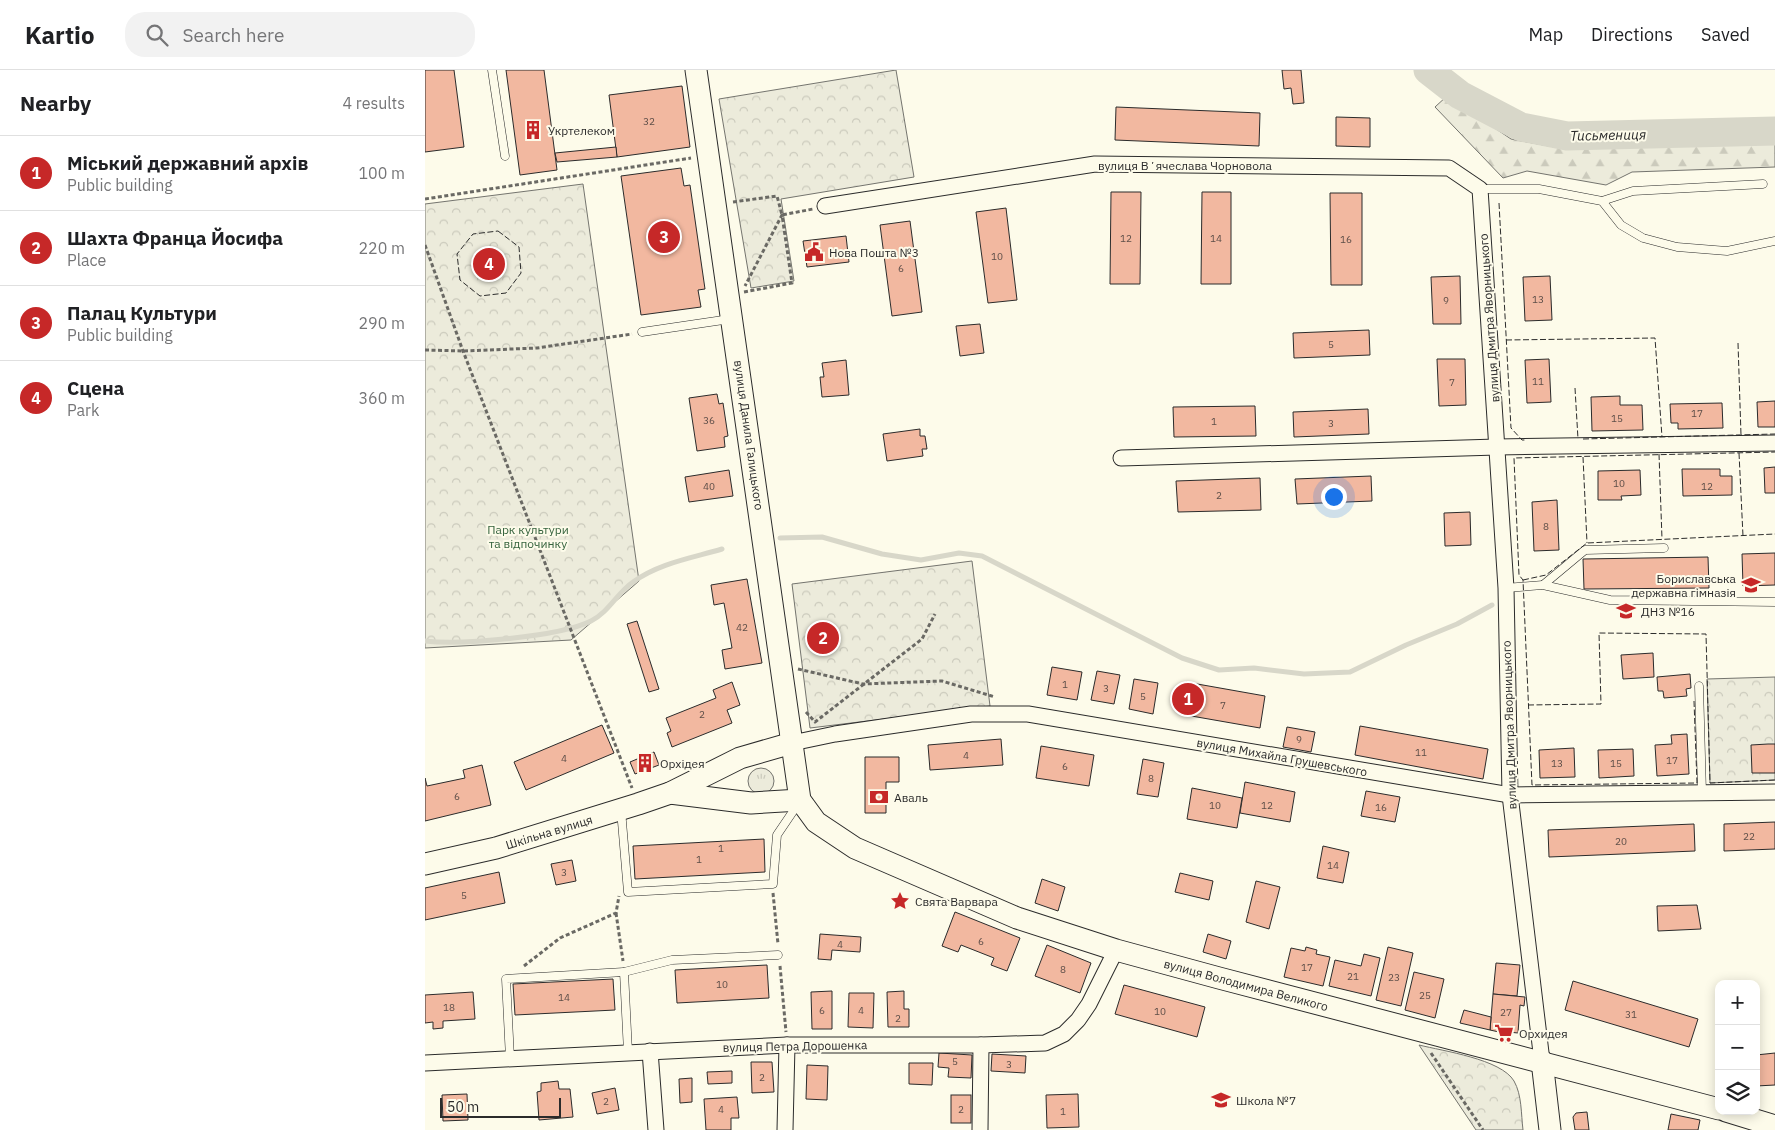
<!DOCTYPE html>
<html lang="en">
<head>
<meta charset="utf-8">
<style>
	body { margin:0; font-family:"IBM Plex Sans",sans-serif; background:#f2f2f2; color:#202124 }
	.controls { position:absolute; right:15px; bottom:15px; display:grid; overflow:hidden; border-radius:10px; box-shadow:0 2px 12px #0003 }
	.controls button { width:45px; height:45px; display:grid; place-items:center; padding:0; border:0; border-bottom:1px solid #e0e0e0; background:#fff; color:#202124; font:25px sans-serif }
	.scale { position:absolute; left:15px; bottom:12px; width:121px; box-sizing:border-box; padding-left:5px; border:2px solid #2b2b2b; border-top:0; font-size:14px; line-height:18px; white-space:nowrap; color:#2b2b2b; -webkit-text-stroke:4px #fdfbea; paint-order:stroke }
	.you { position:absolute; left:908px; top:426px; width:18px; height:18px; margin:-12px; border:4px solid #fff; border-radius:50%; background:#1a73e8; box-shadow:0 0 0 8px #1a73e833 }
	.badge { display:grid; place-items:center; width:32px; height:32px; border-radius:50%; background:#c62828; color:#fff; font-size:16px; font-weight:700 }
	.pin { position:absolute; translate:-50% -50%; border:2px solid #fff; box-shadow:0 1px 5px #0006 }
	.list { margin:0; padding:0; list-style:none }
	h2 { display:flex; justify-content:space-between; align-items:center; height:65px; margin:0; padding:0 20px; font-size:21px }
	h2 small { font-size:16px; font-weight:400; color:#757577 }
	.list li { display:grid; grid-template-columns:32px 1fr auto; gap:15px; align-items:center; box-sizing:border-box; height:75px; padding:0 20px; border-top:1px solid #e0e0e0 }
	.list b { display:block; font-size:19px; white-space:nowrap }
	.list p { margin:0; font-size:16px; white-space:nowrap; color:#757577 }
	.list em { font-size:16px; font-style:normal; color:#757577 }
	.icon { flex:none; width:28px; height:28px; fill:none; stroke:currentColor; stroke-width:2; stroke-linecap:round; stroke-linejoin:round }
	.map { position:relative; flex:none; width:1350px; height:1060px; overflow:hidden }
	header { display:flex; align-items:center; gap:30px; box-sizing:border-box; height:70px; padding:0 25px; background:#fff; border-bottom:1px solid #e0e0e0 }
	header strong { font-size:24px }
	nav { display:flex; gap:28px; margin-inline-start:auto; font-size:18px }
	.search { width:350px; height:45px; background:#f2f2f2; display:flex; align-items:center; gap:12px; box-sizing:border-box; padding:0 18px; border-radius:20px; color:#757577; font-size:19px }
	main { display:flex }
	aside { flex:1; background:#fff }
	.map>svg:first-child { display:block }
	.grass { fill:url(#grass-tufts); stroke:#74746e }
	.forest { fill:url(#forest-firs); stroke:#74746e }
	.park { fill:url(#park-crowns); stroke:#74746e }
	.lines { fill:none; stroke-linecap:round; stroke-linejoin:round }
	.stream { stroke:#d8d7c9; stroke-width:5 }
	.river { stroke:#d8d7c9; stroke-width:29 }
	.building { fill:#f2b8a0; stroke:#2b2b2b }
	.lane-casing { stroke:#2b2b2b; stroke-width:9 }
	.street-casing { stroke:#2b2b2b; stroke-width:17 }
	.secondary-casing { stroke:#2b2b2b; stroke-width:23 }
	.path { stroke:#6a6964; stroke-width:3; stroke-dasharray:4 2.5; stroke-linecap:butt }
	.lane { stroke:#fdfbea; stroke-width:8 }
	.street { stroke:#fdfbea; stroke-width:15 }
	.secondary { stroke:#fdfbea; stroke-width:21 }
	.fence { stroke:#2b2b2b; stroke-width:1; stroke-dasharray:6 2.5; stroke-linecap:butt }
	.labels { text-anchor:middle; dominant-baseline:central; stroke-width:4; stroke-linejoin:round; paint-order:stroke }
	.number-label { font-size:10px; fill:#5d4e48 }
	.poi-label { font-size:12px; fill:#2b2b2b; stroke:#fdfbea; text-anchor:start }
	.street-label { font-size:12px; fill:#2b2b2b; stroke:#fdfbea }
	.park-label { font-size:12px; fill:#34623c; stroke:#fdfbea }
	.water-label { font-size:14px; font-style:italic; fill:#2b2b2b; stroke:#fdfbea }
</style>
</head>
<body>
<header>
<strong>Kartio</strong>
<div class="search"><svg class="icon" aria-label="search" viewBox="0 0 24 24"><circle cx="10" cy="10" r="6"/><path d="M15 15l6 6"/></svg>Search here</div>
<nav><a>Map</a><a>Directions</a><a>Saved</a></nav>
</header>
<main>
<aside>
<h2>Nearby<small>4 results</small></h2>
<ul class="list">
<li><span class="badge">1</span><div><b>Міський державний архів</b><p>Public building</p></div><em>100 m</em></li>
<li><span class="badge">2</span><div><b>Шахта Франца Йосифа</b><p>Place</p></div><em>220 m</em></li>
<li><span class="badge">3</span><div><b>Палац Культури</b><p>Public building</p></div><em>290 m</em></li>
<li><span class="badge">4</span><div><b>Сцена</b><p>Park</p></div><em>360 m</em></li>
</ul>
</aside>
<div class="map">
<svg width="1350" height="1060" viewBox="0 0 1350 1060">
	<defs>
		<pattern id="grass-tufts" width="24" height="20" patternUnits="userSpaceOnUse" patternTransform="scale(1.25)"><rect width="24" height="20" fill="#ecebdb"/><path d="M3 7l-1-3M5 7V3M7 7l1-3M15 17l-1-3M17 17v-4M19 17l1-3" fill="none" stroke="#cbcabc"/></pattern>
		<pattern id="forest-firs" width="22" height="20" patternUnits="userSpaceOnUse" patternTransform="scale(1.25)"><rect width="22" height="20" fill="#ecebdb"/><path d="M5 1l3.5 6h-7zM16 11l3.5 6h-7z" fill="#cbcabc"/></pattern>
		<pattern id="park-crowns" width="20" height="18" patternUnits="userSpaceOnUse" patternTransform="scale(1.25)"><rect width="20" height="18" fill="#ecebdb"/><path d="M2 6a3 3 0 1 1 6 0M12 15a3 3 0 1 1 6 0" fill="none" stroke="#cbcabc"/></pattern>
	</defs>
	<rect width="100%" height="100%" fill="#fdfbea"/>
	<circle class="grass" cx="336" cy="711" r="13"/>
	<polygon class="forest" points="1022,26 1086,69 1140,79 1350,74 1350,97 1207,102 1181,115 1102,101 1078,108 1010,37"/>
	<g class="park">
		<polygon points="471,0 489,107 356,129 369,211 326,218 294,29"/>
		<polygon points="158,114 214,511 146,570 0,578 0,134"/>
		<polygon points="547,491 565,636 385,658 367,514"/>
		<polygon points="1350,607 1350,710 1285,713 1282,609"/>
		<path d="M994,975C1018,981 1076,989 1089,1011C1097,1025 1096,1044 1098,1060H1051Z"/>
	</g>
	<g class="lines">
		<g class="stream">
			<polyline points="355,468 397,467 457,484 496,490 534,483 557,486 757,588 794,600 829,598 879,604 925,602 981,575 1032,554 1067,535"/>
			<path d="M0,571C36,575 134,567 166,551C183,543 193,522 208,512C234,493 267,488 297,479"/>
		</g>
		<polyline class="river" points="1003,0 1035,25 1096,57 1142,66 1350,61"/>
	</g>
	<g class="building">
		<polygon points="0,0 29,0 39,77 0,82"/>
		<polygon points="81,0 119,0 132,100 95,105"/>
		<polygon points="857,0 876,0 879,33 868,34 866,18 859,19"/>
		<polygon points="257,16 265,77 192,87 184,25"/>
		<polygon points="691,37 835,43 834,76 690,70"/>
		<polygon points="911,47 945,48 945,77 911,76"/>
		<polygon points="191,77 192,87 132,92 130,83"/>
		<polygon points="256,98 259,116 265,115 280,219 273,220 276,237 216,245 196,106"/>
		<polygon points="686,122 716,122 715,214 685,214"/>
		<polygon points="777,122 806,122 806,214 776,214"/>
		<polygon points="905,123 937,123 937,215 906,215"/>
		<polygon points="581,138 592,230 563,233 551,142"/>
		<polygon points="485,151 497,242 467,246 455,155"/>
		<polygon points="421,166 424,192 382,197 378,171"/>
		<polygon points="1035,206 1036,254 1008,254 1006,207"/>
		<polygon points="1125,206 1127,250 1100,251 1098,207"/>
		<polygon points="555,254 559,283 535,286 531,256"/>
		<polygon points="944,260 945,285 869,288 868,263"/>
		<polygon points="1012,289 1040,289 1041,335 1014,336"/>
		<polygon points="1124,289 1126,332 1102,333 1100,290"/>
		<polygon points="421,290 424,325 397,327 395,307 399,307 397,293"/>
		<polygon points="292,324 294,334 298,333 303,366 299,367 300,377 272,381 264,328"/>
		<polygon points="1195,326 1195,335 1217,335 1218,360 1167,361 1166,327"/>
		<polygon points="1350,331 1350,357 1333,357 1332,332"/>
		<polygon points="1297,333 1298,358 1253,359 1253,353 1246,353 1245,334"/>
		<polygon points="830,336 831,366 749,367 748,337"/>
		<polygon points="943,339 944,364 869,367 868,342"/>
		<polygon points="495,359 495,366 500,366 502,379 497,379 498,386 462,391 458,364"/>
		<polygon points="1350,397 1350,423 1340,423 1339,398"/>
		<polygon points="1257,399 1295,399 1295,406 1307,406 1307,425 1258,426"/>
		<polygon points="304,400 308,426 264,432 260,407"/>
		<polygon points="1215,400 1216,425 1196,426 1197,430 1173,430 1173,401"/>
		<polygon points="946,406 947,431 872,434 870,409"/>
		<polygon points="835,408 836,440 753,442 751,411"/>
		<polygon points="1132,430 1134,480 1109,481 1107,432"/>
		<polygon points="1045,442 1046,475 1020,476 1019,443"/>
		<polygon points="1350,483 1350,515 1318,516 1317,484"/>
		<polygon points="1283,487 1284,518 1159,519 1158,489"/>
		<polygon points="322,509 337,593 300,599 297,580 307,578 299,533 289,535 286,515"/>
		<polygon points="212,551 234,619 224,622 202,554"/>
		<polygon points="1228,583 1229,607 1198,609 1196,585"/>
		<polygon points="627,597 657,602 652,630 622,625"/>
		<polygon points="672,601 695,605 689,634 666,630"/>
		<polygon points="1265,604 1266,618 1261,619 1262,626 1239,628 1238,621 1233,621 1232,607"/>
		<polygon points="709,609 733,613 728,644 704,639"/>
		<polygon points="307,612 315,635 302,640 307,653 247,677 242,663 246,661 241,648 291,628 288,620"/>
		<polygon points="761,612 840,626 835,658 755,644"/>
		<polygon points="177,655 189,683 101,720 89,692"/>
		<polygon points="935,656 1063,679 1058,709 930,685"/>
		<polygon points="862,657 890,662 886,682 858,677"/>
		<polygon points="1262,664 1264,704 1232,706 1230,675 1247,674 1246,665"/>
		<polygon points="576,669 578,695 505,700 503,675"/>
		<polygon points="1343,674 1350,674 1350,703 1327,703 1326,675"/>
		<polygon points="616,676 669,685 664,716 611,708"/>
		<polygon points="1149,678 1150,707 1115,708 1114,680"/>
		<polygon points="1208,679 1209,706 1174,708 1173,680"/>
		<polygon points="229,682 234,695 210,704 205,692"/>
		<polygon points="440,687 474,687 474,712 461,712 461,743 440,743"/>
		<polygon points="718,689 739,693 733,727 712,724"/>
		<polygon points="57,695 66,735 0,751 0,708 2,716 40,708 38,700"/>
		<polygon points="820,712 870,722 865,752 815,743"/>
		<polygon points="767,718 817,728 812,758 762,749"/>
		<polygon points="941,721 975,727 970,752 936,746"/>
		<polygon points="1350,752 1350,779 1299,781 1299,754"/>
		<polygon points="1269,754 1270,781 1124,787 1123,760"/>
		<polygon points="339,769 340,802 210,809 208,776"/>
		<polygon points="898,776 924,782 918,813 892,808"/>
		<polygon points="147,790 151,811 131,815 126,794"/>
		<polygon points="74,802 80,833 0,850 0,818"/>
		<polygon points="755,803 788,811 784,830 750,822"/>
		<polygon points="617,809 640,817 633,841 610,833"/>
		<polygon points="831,811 855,817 844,859 821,852"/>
		<polygon points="1272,835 1276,859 1233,861 1232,836"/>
		<polygon points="530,842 595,868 582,901 566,895 569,888 536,875 533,882 517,876"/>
		<polygon points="395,864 436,867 435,882 407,880 406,890 393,889"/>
		<polygon points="783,864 806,871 801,889 778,882"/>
		<polygon points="622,875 666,893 655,923 610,906"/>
		<polygon points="881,877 892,880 891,884 905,887 898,916 859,907 866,878 880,881"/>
		<polygon points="963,877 988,883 976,936 951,930"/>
		<polygon points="939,884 955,888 946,926 904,916 910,890 936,896"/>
		<polygon points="1071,893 1095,895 1092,926 1068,924"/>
		<polygon points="342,895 344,928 252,933 250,900"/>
		<polygon points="989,902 1019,909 1010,948 980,940"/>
		<polygon points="188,909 190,940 90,945 88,914"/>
		<polygon points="1148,911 1273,949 1264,977 1140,940"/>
		<polygon points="699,915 780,937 772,967 690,944"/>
		<polygon points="407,921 407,959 387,959 386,922"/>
		<polygon points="479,921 479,939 484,939 484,957 463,957 462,922"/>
		<polygon points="48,922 50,949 18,951 18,958 8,959 8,952 0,953 0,925"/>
		<polygon points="424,923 449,923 448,958 423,957"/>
		<polygon points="1068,924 1100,927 1099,936 1095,935 1093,963 1083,962 1083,964 1065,960"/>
		<polygon points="1039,940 1066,947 1065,960 1035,953"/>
		<polygon points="514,983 547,985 546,1008 523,1007 524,998 513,997"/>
		<polygon points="1350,983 1350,1015 1331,1016 1331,985"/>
		<polygon points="567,984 601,986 600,1003 566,1001"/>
		<polygon points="326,992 347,992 349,1022 327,1023"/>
		<polygon points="484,993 508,993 507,1015 484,1014"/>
		<polygon points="382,995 403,996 402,1030 381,1029"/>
		<polygon points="307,1001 307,1013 283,1014 282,1002"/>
		<polygon points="267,1008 267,1032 255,1033 254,1009"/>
		<polygon points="133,1011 134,1019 145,1019 148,1047 114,1050 112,1022 116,1021 116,1013"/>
		<polygon points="190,1018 194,1040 172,1044 167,1023"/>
		<polygon points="42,1024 43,1050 18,1051 17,1025"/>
		<polygon points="653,1024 654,1057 622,1058 621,1025"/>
		<rect x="526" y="1025" width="20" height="28"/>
		<polygon points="312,1027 314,1048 306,1048 306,1060 281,1060 279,1029"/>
		<polygon points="1162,1042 1164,1060 1150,1060 1148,1047 1151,1043"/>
		<polygon points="1246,1044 1275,1050 1273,1060 1243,1060"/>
	</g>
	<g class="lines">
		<g class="lane-casing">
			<g id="lane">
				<polyline points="67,0 80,86"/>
				<polyline points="1055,119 1114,119 1177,131 1196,155 1218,168 1252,177 1302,181 1350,171"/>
				<polyline points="1177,131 1208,121 1338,114"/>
				<polyline points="217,262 305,249"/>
				<polyline points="1118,515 1160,480 1239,478"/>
				<polyline points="1081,518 1118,515 1185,530 1350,532"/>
				<polyline points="1274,616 1277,723"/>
				<polyline points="196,740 203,822 348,814 352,765 373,734"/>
				<polyline points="199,902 247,890 353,885"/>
				<polyline points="85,988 81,909 199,902 203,982"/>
			</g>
		</g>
		<g class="street-casing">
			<g id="street">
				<polyline points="400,136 670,94 1024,98 1055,119 1081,518 1085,725 1117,991"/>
				<polyline points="696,388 1072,377 1350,373"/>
				<polyline points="367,673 410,664 546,644 603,644 1085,725 1350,722"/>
				<polyline points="225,981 231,1060"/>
				<polyline points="0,993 362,975 556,975 620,973 639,964 653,950 664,934 691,880"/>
				<polyline points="360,1060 362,975"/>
				<polyline points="555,1060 556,975"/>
			</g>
		</g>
		<g class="secondary-casing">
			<g id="secondary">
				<polyline points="271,0 375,730 391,752 430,778 592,848 691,880 794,908 1294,1039"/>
				<polyline points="245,723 326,733 375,730"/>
				<polyline points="0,794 71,778 213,734 245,723 315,688 367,673"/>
				<polyline points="1117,991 1125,1060"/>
				<polyline points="1301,1041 1350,1056"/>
			</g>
		</g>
		<g class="path">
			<polyline points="0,129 266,88"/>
			<polyline points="308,132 352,126 357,145 388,139"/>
			<polyline points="0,175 38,281 207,718"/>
			<polyline points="319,222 367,213 357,145 320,216"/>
			<polyline points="0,280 38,281 112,278 207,264"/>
			<polyline points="373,599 438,614 517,611 570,627"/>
			<polyline points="381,642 390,652 497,569 510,544"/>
			<polyline points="348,823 353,874"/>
			<polyline points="191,843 198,891"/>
			<polyline points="99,896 135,868 191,843 194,826"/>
			<polyline points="355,896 361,962"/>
			<polyline points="1006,983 1058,1060"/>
		</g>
		<use href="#lane" class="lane"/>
		<use href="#street" class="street"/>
		<use href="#secondary" class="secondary"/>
		<g class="fence">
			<polyline points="1074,133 1086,358 1097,370 1100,370"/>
			<polygon points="73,161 94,177 96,203 81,223 55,226 35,210 32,184 48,164"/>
			<polyline points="1081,270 1230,268 1237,367"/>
			<polyline points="1313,273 1316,365"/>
			<polyline points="1150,318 1153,369"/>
			<polyline points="1158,369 1350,364"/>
			<polyline points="1314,383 1318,466"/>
			<polyline points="1234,384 1237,469"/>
			<polyline points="1158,387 1162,473"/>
			<polyline points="1098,510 1121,505 1162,473 1350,464"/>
			<polyline points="1269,631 1272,713 1107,715 1098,510 1094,505 1089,388 1350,382"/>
			<polyline points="1103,635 1176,634 1174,563 1281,564 1285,713 1350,710"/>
		</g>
	</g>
	<defs>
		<g id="building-bare" transform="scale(1.5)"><path d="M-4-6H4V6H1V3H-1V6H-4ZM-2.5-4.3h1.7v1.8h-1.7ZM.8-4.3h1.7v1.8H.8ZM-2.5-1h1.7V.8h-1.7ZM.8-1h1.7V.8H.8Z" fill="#c62828" stroke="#fdfbea" stroke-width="2.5" paint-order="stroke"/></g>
		<g id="civic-bare" transform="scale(1.5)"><path d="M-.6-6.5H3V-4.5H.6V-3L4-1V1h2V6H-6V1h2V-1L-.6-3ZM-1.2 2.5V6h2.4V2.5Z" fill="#c62828" stroke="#fdfbea" stroke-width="2.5" paint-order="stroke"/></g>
		<g id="school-bare" transform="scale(1.5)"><path d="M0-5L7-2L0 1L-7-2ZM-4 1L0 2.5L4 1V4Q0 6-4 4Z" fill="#c62828" stroke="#fdfbea" stroke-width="2.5" paint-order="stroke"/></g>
		<g id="bank-bare" transform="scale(1.5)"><path d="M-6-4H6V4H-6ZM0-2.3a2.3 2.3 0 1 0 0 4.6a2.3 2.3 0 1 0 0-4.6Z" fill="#c62828" stroke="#fdfbea" stroke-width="2.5" paint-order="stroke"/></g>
		<g id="sight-bare" transform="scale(1.5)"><path d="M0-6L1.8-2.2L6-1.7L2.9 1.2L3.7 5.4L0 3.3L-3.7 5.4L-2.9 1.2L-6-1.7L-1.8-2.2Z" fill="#c62828" stroke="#fdfbea" stroke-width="2.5" paint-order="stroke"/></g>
		<g id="supermarket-bare" transform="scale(1.5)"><path d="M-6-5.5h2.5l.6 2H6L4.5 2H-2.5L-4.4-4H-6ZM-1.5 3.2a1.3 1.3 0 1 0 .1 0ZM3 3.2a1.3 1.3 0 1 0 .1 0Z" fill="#c62828" stroke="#fdfbea" stroke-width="2.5" paint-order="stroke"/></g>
	</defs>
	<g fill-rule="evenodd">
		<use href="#building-bare" x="108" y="60"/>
		<use href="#civic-bare" x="389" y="182"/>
		<use href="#school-bare" x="1326" y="515"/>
		<use href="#school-bare" x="1201" y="541"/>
		<use href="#building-bare" x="220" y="693"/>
		<use href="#bank-bare" x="454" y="727"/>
		<use href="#sight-bare" x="475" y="831"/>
		<use href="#supermarket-bare" x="1079" y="963"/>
		<use href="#school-bare" x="796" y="1030"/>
	</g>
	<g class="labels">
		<g class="number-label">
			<text x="224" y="51">32</text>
			<text x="701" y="168">12</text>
			<text x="791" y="168">14</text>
			<text x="921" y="169">16</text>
			<text x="572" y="186">10</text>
			<text x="476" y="198">6</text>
			<text x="1113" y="229">13</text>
			<text x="1021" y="230">9</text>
			<text x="906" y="274">5</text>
			<text x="1113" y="311">11</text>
			<text x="1027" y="312">7</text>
			<text x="1272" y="343">17</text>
			<text x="1192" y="348">15</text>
			<text x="284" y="350">36</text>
			<text x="789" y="351">1</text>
			<text x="906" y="353">3</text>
			<text x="1194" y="413">10</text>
			<text x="284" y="416">40</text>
			<text x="1282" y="416">12</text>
			<text x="794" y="425">2</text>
			<text x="1121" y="456">8</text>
			<text x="317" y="557">42</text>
			<text x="640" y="614">1</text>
			<text x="681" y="618">3</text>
			<text x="718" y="626">5</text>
			<text x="798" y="635">7</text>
			<text x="277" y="644">2</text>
			<text x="874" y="669">9</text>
			<text x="996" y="682">11</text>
			<text x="541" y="685">4</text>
			<text x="139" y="688">4</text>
			<text x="1247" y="690">17</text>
			<text x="1132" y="693">13</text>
			<text x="1191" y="693">15</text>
			<text x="640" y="696">6</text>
			<text x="726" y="708">8</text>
			<text x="32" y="726">6</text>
			<text x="790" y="735">10</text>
			<text x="842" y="735">12</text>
			<text x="956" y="737">16</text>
			<text x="1324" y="766">22</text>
			<text x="1196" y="771">20</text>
			<text x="296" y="778">1</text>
			<text x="274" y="789">1</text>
			<text x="908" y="795">14</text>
			<text x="139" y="802">3</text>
			<text x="39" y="825">5</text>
			<text x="556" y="871">6</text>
			<text x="415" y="874">4</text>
			<text x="882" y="897">17</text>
			<text x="638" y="899">8</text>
			<text x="928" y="906">21</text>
			<text x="969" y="907">23</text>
			<text x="297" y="914">10</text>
			<text x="1000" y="925">25</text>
			<text x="139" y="927">14</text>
			<text x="24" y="937">18</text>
			<text x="397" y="940">6</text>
			<text x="436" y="940">4</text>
			<text x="735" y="941">10</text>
			<text x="1081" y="942">27</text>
			<text x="1206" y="944">31</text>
			<text x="473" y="948">2</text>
			<text x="530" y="991">5</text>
			<text x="584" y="994">3</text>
			<text x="337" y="1007">2</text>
			<text x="181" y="1031">2</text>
			<text x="296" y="1039">4</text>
			<text x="536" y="1039">2</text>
			<text x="638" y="1041">1</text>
		</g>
		<g class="poi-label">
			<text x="123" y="60">Укртелеком</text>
			<text x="404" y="182">Нова Пошта №3</text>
			<text x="1311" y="508" text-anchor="end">Бориславська<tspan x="1311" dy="14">державна гімназія</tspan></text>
			<text x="1216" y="541">ДНЗ №16</text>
			<text x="235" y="693">Орхідея</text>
			<text x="469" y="727">Аваль</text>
			<text x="490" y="831">Свята Варвара</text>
			<text x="1094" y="963">Орхидея</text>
			<text x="811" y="1030">Школа №7</text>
		</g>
		<g class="street-label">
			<text x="760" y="95">вулиця Вʼячеслава Чорновола</text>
			<text transform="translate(1064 248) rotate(-94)">вулиця Дмитра Яворницького</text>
			<text transform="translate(324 365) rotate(82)">вулиця Данила Галицького</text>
			<text transform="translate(1084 655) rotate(-92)">вулиця Дмитра Яворницького</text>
			<text transform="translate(857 687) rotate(10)">вулиця Михайла Грушевського</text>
			<text transform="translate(124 762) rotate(-17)">Шкільна вулиця</text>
			<text transform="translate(821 915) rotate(15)">вулиця Володимира Великого</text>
			<text transform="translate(370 976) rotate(-1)">вулиця Петра Дорошенка</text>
		</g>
		<g class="park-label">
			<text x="103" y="459">Парк культури<tspan x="103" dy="14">та відпочинку</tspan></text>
		</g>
		<g class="water-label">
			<text transform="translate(1183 65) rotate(-1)">Тисьмениця</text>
		</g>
	</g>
</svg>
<div class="controls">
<button>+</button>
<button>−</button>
<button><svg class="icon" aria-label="layers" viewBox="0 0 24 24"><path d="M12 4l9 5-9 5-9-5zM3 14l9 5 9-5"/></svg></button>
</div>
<div class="scale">50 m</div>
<div class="you"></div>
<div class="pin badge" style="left:763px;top:629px">1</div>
<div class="pin badge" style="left:398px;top:568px">2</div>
<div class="pin badge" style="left:239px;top:167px">3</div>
<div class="pin badge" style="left:64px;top:194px">4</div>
</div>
</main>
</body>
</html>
